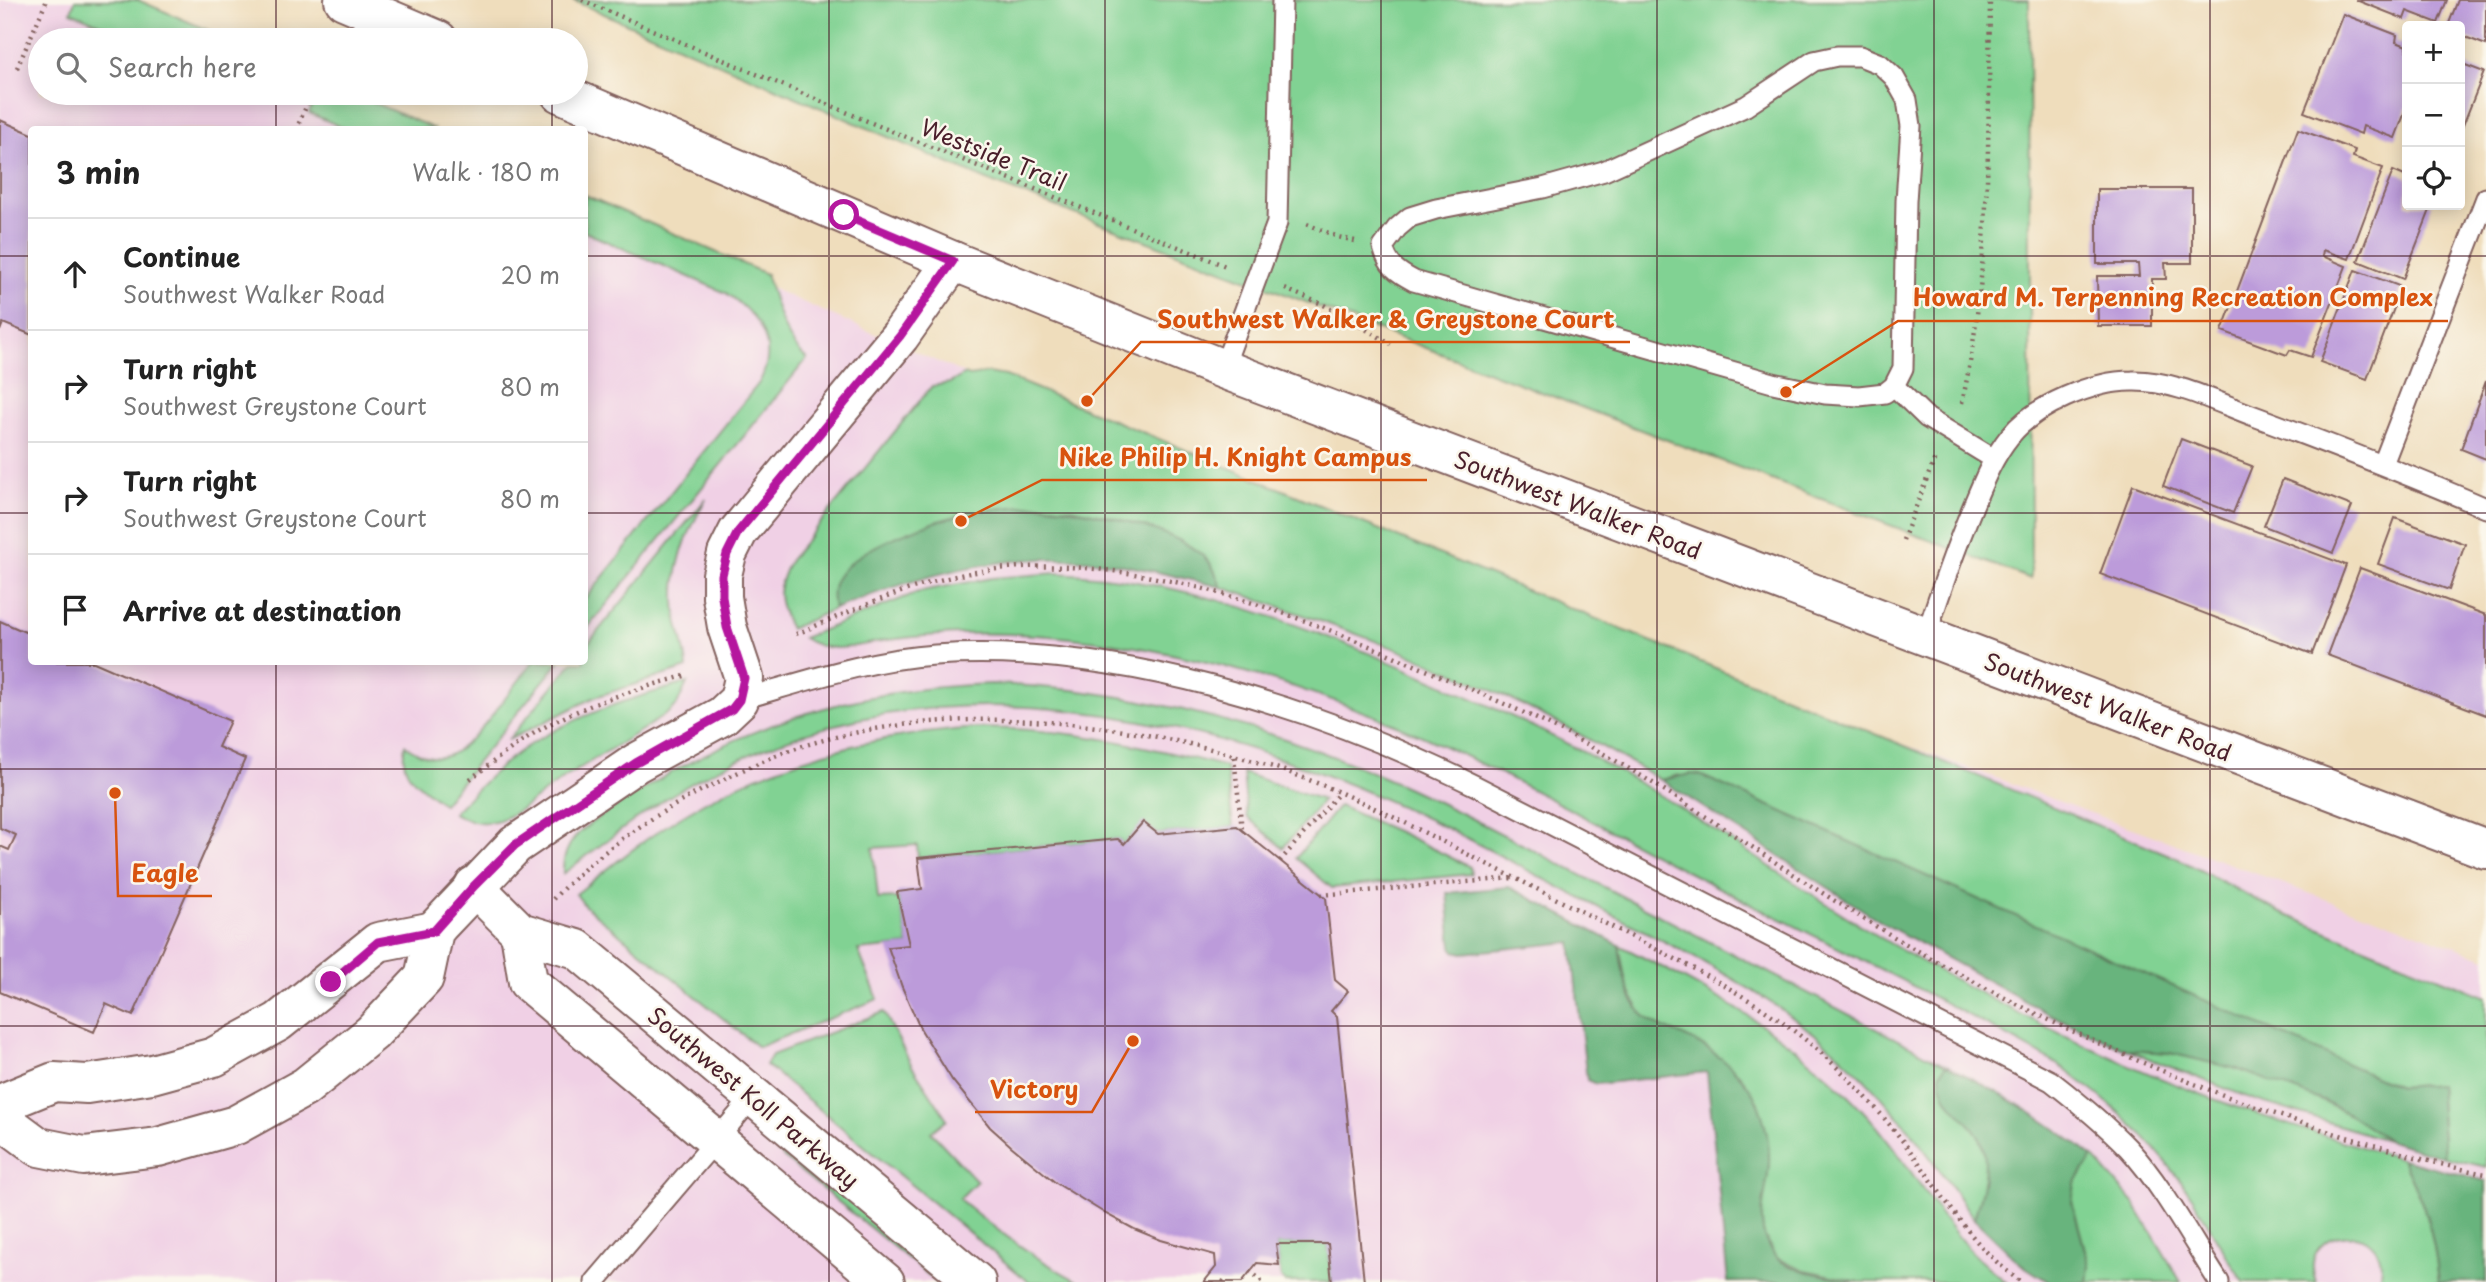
<!DOCTYPE html>
<html lang="en">
<head>
<meta charset="utf-8">
<style>
	body { margin:0; font-family:"Playpen Sans",sans-serif; background:#f6f6f6; color:#222 }
	.controls { position:absolute; right:21px; top:21px; display:grid; overflow:hidden; border-radius:7px; box-shadow:0 4px 18px #0003 }
	.controls button { width:63px; height:63px; display:grid; place-items:center; padding:0; border:0; border-bottom:2px solid #e0e0e0; background:#fff; color:#222; font:35px sans-serif }
	.stop { position:absolute; width:21px; height:21px; margin:-16px; border:5px solid #b5179e; border-radius:50%; background:#fff }
	.stop.end { background:#b5179e; border-color:#fff; box-shadow:0 2px 7px #0008 }
	.list { margin:0; padding:0; list-style:none }
	h2 { display:flex; justify-content:space-between; align-items:center; height:91px; margin:0; padding:0 28px; font-size:30px }
	h2 small { font-size:23px; font-weight:400; color:#767676 }
	.list li { display:grid; grid-template-columns:46px 1fr auto; gap:21px; align-items:center; box-sizing:border-box; height:112px; padding:0 28px; border-top:2px solid #e0e0e0 }
	.list b { display:block; font-size:26px; white-space:nowrap }
	.list p { margin:0; font-size:23px; white-space:nowrap; color:#767676 }
	.list em { font-size:23px; font-style:normal; color:#767676 }
	.icon { flex:none; width:38px; height:38px; fill:none; stroke:currentColor; stroke-width:2; stroke-linecap:round; stroke-linejoin:round }
	.map { position:relative; flex:none; width:2486px; height:1282px; overflow:hidden }
	.search { position:absolute; background:#fff; box-shadow:0 4px 18px #0003; left:28px; top:28px; width:560px; height:77px; display:flex; align-items:center; gap:18px; box-sizing:border-box; padding:0 24px; border-radius:38px; color:#767676; font-size:26px }
	.panel { position:absolute; background:#fff; box-shadow:0 4px 18px #0003; left:28px; top:126px; width:560px; height:539px; border-radius:7px }
	.map>svg:first-child { display:block }
	.built { fill:#f0d0e5 }
	.green { fill:#81d293; stroke:#66785f; stroke-width:2 }
	.forest { fill:#68b47d; stroke:#596a54; stroke-width:2 }
	.building { fill:#bc9bda }
	.lines { fill:none; stroke-linecap:round; stroke-linejoin:round }
	.lane-casing { stroke:#84625e; stroke-width:23 }
	.street-casing { stroke:#84625e; stroke-width:42 }
	.secondary-casing { stroke:#84625e; stroke-width:42 }
	.path { stroke:#84625e; stroke-width:4.5; stroke-dasharray:2 5; stroke-linecap:butt }
	.lane { stroke:#fff; stroke-width:19 }
	.street { stroke:#fff; stroke-width:38 }
	.secondary { stroke:#fff; stroke-width:38 }
	.route { stroke:#b5179e; stroke-width:9 }
	.grid { fill:none; stroke:#4a1f2b; stroke-width:2; stroke-opacity:0.55 }
	.labels { text-anchor:middle; dominant-baseline:central; stroke-width:5; stroke-linejoin:round; paint-order:stroke }
	.street-label { font-size:23px; fill:#4a1f2b; stroke:#fbf7ec }
	.leader { fill:none; stroke:#d8530f; stroke-width:2.5 }
	.callout-dot { fill:#d8530f; stroke:#fbf7ec; stroke-width:2.5 }
	.callout-label { font-size:24px; text-anchor:middle; font-weight:bold; fill:#d8530f; stroke:#fbf7ec; stroke-width:5; stroke-linejoin:round; paint-order:stroke }
</style>
</head>
<body>
<div class="map">
<svg width="2486" height="1282" viewBox="0 0 2486 1282">
	<rect width="100%" height="100%" fill="#fbf7ec"/>
	<filter id="ink" filterUnits="userSpaceOnUse"><feTurbulence type="fractalNoise" baseFrequency=".0143" numOctaves="2"/><feDisplacementMap in="SourceGraphic" scale="14" xChannelSelector="R" yChannelSelector="G"/><feConvolveMatrix kernelMatrix="1 2 1 2 8 2 1 2 1" color-interpolation-filters="sRGB"/></filter>
	<filter id="wash" filterUnits="userSpaceOnUse"><feTurbulence type="fractalNoise" baseFrequency=".00686" numOctaves="4" result="noise"/><feDisplacementMap in="SourceGraphic" scale="28" xChannelSelector="R" yChannelSelector="G"/><feGaussianBlur stdDeviation="1.57" result="paint"/><feColorMatrix in="noise" values="0 0 0 0 0 0 0 0 0 0 0 0 0 0 0 0 0 1.4 0 .05"/><feComposite in="paint" operator="in"/></filter>
	<g filter="url(#wash)">
		<rect width="100%" height="100%" fill="#efddbc"/>
		<polygon class="built" points="0,0 99,0 197,40 40,40 40,93 325,93 410,129 32,130 32,662 584,662 585,206 970,376 981,377 1889,747 1892,740 2486,958 2486,1282 0,1282"/>
		<g class="green">
			<polygon points="75,0 138,0 231,40 138,40 71,12"/>
			<polygon points="572,0 2029,0 2031,579 994,183"/>
			<polygon points="317,93 351,93 435,129 346,129 309,113"/>
			<path d="M585,195L766,274C776,303 782,338 807,359L585,631V599L759,383C780,345 758,315 726,293L585,232Z"/>
			<path d="M987,373L1006,376L2177,858L2279,912L2486,997V1167L2444,1157L2439,1084L2399,1087L1678,775L1661,780C1611,751 1562,724 1510,699C1417,653 1319,620 1221,587L1210,563L1180,541L1107,516L1070,508L1041,505L903,534L868,551L849,564L833,601L834,609L790,629C776,599 775,589 790,560L932,386L950,383L965,374L970,376Z"/>
			<path d="M706,499C686,535 670,571 676,614C679,632 686,649 687,668L595,697L508,740L573,662H584L585,647Z"/>
			<path d="M1057,573C1185,579 1311,627 1427,678C1502,711 1575,745 1646,787C1733,839 1815,900 1903,951C1995,1003 2091,1052 2190,1090C2259,1117 2331,1138 2402,1159C2425,1204 2434,1232 2439,1282H2378C2399,1218 2294,1222 2316,1282H2244C2225,1256 2210,1226 2193,1199C2157,1143 2110,1100 2055,1063C1936,995 1811,935 1688,872C1600,826 1513,777 1422,736C1338,699 1248,669 1157,651C1068,634 979,627 888,640C858,645 830,656 803,638L921,591L992,578Z"/>
			<path d="M533,662H559L443,804C421,786 398,777 405,745C418,754 430,760 446,756C471,750 515,684 533,662Z"/>
			<path d="M687,683L677,705L668,713C634,736 598,756 563,779C544,791 516,817 495,821C480,825 467,820 453,813C476,790 499,765 526,747C575,715 631,698 687,683Z"/>
			<path d="M992,684C1131,688 1268,726 1395,782C1468,814 1537,853 1608,889C1720,948 1833,1006 1946,1065L1940,1074C1943,1102 1963,1113 1977,1133C1993,1156 1982,1196 1974,1219C1931,1157 1887,1094 1829,1046C1756,984 1670,945 1586,901C1528,871 1472,839 1413,812C1250,737 1066,685 886,714C813,726 738,754 675,793C636,817 600,846 563,874C561,836 593,822 620,804C738,726 850,688 992,684Z"/>
			<path d="M979,728C1064,728 1145,745 1226,767L1233,827L1158,834L1143,823L1124,844L1118,839L918,858L917,845L873,848L878,899L899,898L909,945L858,950L878,999L758,1047L585,906L576,894C610,867 643,840 680,817C770,760 873,734 979,728Z"/>
			<polygon points="1243,773 1323,800 1283,848 1247,817"/>
			<polygon points="1339,806 1405,835 1470,867 1471,874 1332,888 1296,858"/>
			<path d="M1619,945C1715,994 1793,1034 1867,1115C1903,1154 1928,1202 1963,1242C1975,1257 1991,1269 2006,1282H1859L1801,1269L1776,1258L1763,1233L1760,1219L1769,1162L1765,1132L1758,1103L1741,1076L1706,1048L1655,1024L1645,1017L1637,1006L1626,983Z"/>
			<path d="M884,1012L912,1066L947,1119L931,1132L977,1181L959,1199C997,1231 1035,1259 1079,1282H1029L766,1065L772,1055Z"/>
			<path d="M2127,1050C2196,1050 2283,1080 2344,1112C2360,1120 2375,1132 2390,1141L2255,1100Z"/>
			<polygon points="777,1138 960,1282 937,1282 777,1152 774,1146"/>
			<polygon points="2093,1157 2134,1203 2181,1282 2087,1282 2089,1265 2072,1202 2075,1183"/>
			<polygon points="1276,1244 1328,1244 1332,1282 1286,1282 1281,1278"/>
		</g>
		<g class="forest">
			<path d="M1041,505C1086,510 1179,527 1209,562C1215,569 1218,579 1221,587C1179,577 1137,566 1095,561C1005,551 917,576 834,609C832,599 831,587 837,578C856,545 940,518 976,512C997,508 1019,506 1041,505Z"/>
			<polygon points="1691,774 1700,775 2399,1087 2439,1084 2444,1157 2390,1141 2347,1113 2325,1102 2237,1069 2170,1053 2127,1050 2051,1015 1886,925 1661,780"/>
			<path d="M1509,887L1619,945C1622,969 1626,996 1643,1015C1654,1026 1671,1030 1685,1037C1710,1048 1736,1067 1751,1090C1763,1111 1770,1138 1769,1162C1768,1195 1751,1224 1774,1255C1786,1272 1838,1277 1859,1282H1728L1707,1072L1596,1084L1587,1080L1571,942L1463,953L1455,951L1452,947L1447,893Z"/>
			<path d="M1946,1065C1999,1092 2046,1119 2093,1157L2075,1183L2072,1202L2089,1265L2087,1282H2049L2022,1265L1974,1219C1981,1196 1991,1161 1980,1138C1968,1115 1941,1107 1940,1074Z"/>
			<path d="M2402,1159L2486,1181V1282H2439C2434,1232 2425,1204 2402,1159Z"/>
		</g>
		<g id="blocks">
			<g class="building">
				<polygon points="2356,0 2447,0 2438,23 2407,11 2404,19"/>
				<polygon points="2458,0 2486,0 2486,45 2460,35 2460,26 2448,26"/>
				<polygon points="2343,14 2397,35 2396,42 2407,46 2407,107 2395,138 2363,126 2361,134 2304,112"/>
				<polygon points="2460,63 2484,72 2460,133"/>
				<polygon points="0,120 32,134 32,335 3,323 0,331"/>
				<polygon points="2298,129 2355,150 2353,157 2383,168 2349,259 2323,250 2322,256 2346,266 2311,357 2290,350 2287,355 2222,331"/>
				<polygon points="2393,171 2407,177 2407,205 2432,205 2403,279 2358,261"/>
				<polygon points="2097,189 2192,189 2192,263 2165,263 2166,279 2152,279 2152,326 2098,326 2097,276 2139,276 2138,264 2097,264"/>
				<polygon points="2355,270 2402,287 2367,379 2320,362"/>
				<polygon points="2486,381 2486,459 2461,449"/>
				<polygon points="2181,439 2252,466 2233,513 2163,486"/>
				<polygon points="2283,479 2352,506 2333,553 2264,526"/>
				<polygon points="2133,485 2346,565 2312,654 2100,574"/>
				<polygon points="2395,518 2465,544 2449,590 2378,564"/>
				<polygon points="2360,568 2486,615 2486,715 2327,655"/>
				<polygon points="0,621 32,635 32,662 94,662 230,721 218,747 245,759 133,1016 106,1004 94,1032 0,992 0,846 9,850 16,835 0,828"/>
				<polygon points="1143,822 1158,834 1237,826 1326,898 1335,980 1348,991 1331,1011 1337,1017 1364,1282 1332,1282 1328,1244 1276,1244 1279,1265 1257,1263 1242,1282 1204,1282 1216,1267 1215,1255 1161,1240 1134,1229 1106,1214 1056,1183 1011,1146 990,1127 952,1080 920,1028 902,987 888,947 909,945 897,892 922,889 918,858 1118,839 1124,844"/>
			</g>
		</g>
	</g>
	<g filter="url(#ink)">
		<use href="#blocks" fill-opacity="0" stroke="#84625e" stroke-width="2"/>
		<g class="lines">
			<g class="lane-casing">
				<g id="lane">
					<polyline points="1223,369 1277,223 1282,0"/>
					<path d="M1894,386L1885,393L1859,396L1825,394L1773,383L1414,281C1397,272 1388,266 1383,247L1397,228L1410,217L1436,209L1543,188L1604,171L1746,106L1814,61L1837,56H1860L1880,64L1894,77L1907,100L1911,126L1906,201L1903,368L1894,386L1927,418L1994,459"/>
					<polyline points="2383,464 2486,198"/>
					<path d="M1926,636C1940,592 1955,549 1973,506C1983,482 1993,457 2010,436C2035,405 2093,381 2132,381C2174,380 2216,402 2254,416C2332,445 2409,475 2486,508"/>
					<path d="M739,700C803,682 869,659 935,655C1116,643 1316,707 1476,786L2051,1081C2078,1102 2104,1123 2128,1148C2163,1186 2191,1239 2219,1282"/>
					<polyline points="595,1282 753,1097"/>
				</g>
			</g>
			<g class="street-casing">
				<g id="street">
					<polyline points="474,886 520,932 577,949 976,1282"/>
					<polyline points="520,932 528,982 885,1282"/>
					<polyline points="0,1104 54,1082 87,1084 152,1074 214,1057 278,1022 378,942 434,931"/>
					<polyline points="0,1118 39,1147 84,1156 158,1147 236,1125 305,1087 372,1033 424,978 434,931 439,925 515,845 636,763 722,716 739,700 744,678 727,627 722,597 722,575 727,554 738,532 900,336 953,261"/>
				</g>
			</g>
			<g class="secondary-casing">
				<g id="secondary">
					<polyline points="344,0 438,40"/>
					<polyline points="560,93 953,261 1223,369 2486,849"/>
				</g>
			</g>
			<g class="path">
				<polyline points="582,0 879,126 1228,267"/>
				<polyline points="17,68 47,0"/>
				<polyline points="296,130 312,93"/>
				<polyline points="1307,224 1338,237 1355,241"/>
				<polyline points="1285,289 1322,304 1391,344"/>
				<path d="M1962,403C1991,271 1988,135 1990,0"/>
				<polyline points="1903,540 1935,458"/>
				<path d="M796,634C864,606 932,574 1007,568C1151,556 1302,616 1433,673C1484,695 1535,716 1584,743C1689,800 1785,873 1889,934C2040,1023 2201,1095 2370,1144C2408,1155 2447,1167 2486,1174"/>
				<polyline points="1234,757 1242,830"/>
				<path d="M470,779C496,760 522,739 550,724C594,701 641,688 688,675"/>
				<polyline points="1280,861 1339,793"/>
				<polyline points="1321,895 1513,878"/>
				<path d="M553,899C597,853 648,818 704,789C737,773 771,755 806,745C956,700 1129,720 1276,768C1360,796 1437,840 1517,879C1563,902 1608,925 1654,948C1707,975 1760,1003 1807,1041C1851,1077 1889,1121 1922,1167C1955,1213 1974,1247 2021,1282"/>
				<polyline points="1250,1271 1263,1282"/>
				<polyline points="1223,1282 1227,1277"/>
			</g>
			<use href="#lane" class="lane"/>
			<use href="#street" class="street"/>
			<use href="#secondary" class="secondary"/>
		</g>
	</g>
	<g class="lines" filter="url(#ink)">
		<polyline class="route" points="331,982 378,942 434,931 474,886 515,845 636,763 732,709 739,700 744,678 727,627 722,597 722,575 727,554 738,532 900,336 953,261 844,215"/>
	</g>
	<path class="grid" d="M276,0V40M552,0V40M829,0V1282M1105,0V1282M1381,0V1282M1657,0V1282M1934,0V1282M2210,0V1282M276,93V130M552,93V130M0,256H32M584,256H2486M0,513H32M584,513H2486M276,662V1282M552,662V1282M0,769H2486M0,1026H2486"/>
	<g class="labels">
		<g class="street-label">
			<text transform="translate(994 154) rotate(22)">Westside Trail</text>
			<text transform="translate(1578 504) rotate(21)">Southwest Walker Road</text>
			<text transform="translate(2108 706) rotate(21)">Southwest Walker Road</text>
			<text transform="translate(754 1097) rotate(40)">Southwest Koll Parkway</text>
		</g>
	</g>
	<path class="leader" d="M1786 392L1898 321H2448M1087 401L1141 342H1630M961 521L1042 480H1427M115 793L118 896H212M1133 1041L1092 1112H975"/>
	<g class="callout-dot">
		<circle cx="1786" cy="392" r="7"/>
		<circle cx="1087" cy="401" r="7"/>
		<circle cx="961" cy="521" r="7"/>
		<circle cx="115" cy="793" r="7"/>
		<circle cx="1133" cy="1041" r="7"/>
	</g>
	<g class="callout-label">
		<text x="2173" y="306">Howard M. Terpenning Recreation Complex</text>
		<text x="1386" y="328">Southwest Walker &amp; Greystone Court</text>
		<text x="1235" y="466">Nike Philip H. Knight Campus</text>
		<text x="165" y="882">Eagle</text>
		<text x="1034" y="1098">Victory</text>
	</g>
</svg>
<div class="controls">
<button>+</button>
<button>−</button>
<button><svg class="icon" aria-label="locate" viewBox="0 0 24 24"><circle cx="12" cy="12" r="6"/><path d="M12 2v4M12 18v4M2 12h4M18 12h4"/></svg></button>
</div>
<div class="stop" style="left:844px;top:215px"></div>
<div class="stop end" style="left:331px;top:982px"></div>
<div class="search"><svg class="icon" aria-label="search" viewBox="0 0 24 24"><circle cx="10" cy="10" r="6"/><path d="M15 15l6 6"/></svg>Search here</div>
<section class="panel">
<h2>3 min<small>Walk · 180 m</small></h2>
<ul class="list">
<li><svg class="icon" aria-label="ahead" viewBox="0 0 24 24"><path d="M12 20V5M6 11l6-6 6 6"/></svg><div><b>Continue</b><p>Southwest Walker Road</p></div><em>20 m</em></li>
<li><svg class="icon" aria-label="right" viewBox="0 0 24 24"><path d="M7 20v-9h11M14 6l5 5-5 5"/></svg><div><b>Turn right</b><p>Southwest Greystone Court</p></div><em>80 m</em></li>
<li><svg class="icon" aria-label="right" viewBox="0 0 24 24"><path d="M7 20v-9h11M14 6l5 5-5 5"/></svg><div><b>Turn right</b><p>Southwest Greystone Court</p></div><em>80 m</em></li>
<li><svg class="icon" aria-label="arrive" viewBox="0 0 24 24"><path d="M6 21V4h12l-3 4 3 4H6"/></svg><div><b>Arrive at destination</b></div></li>
</ul>
</section>
</div>
</body>
</html>
